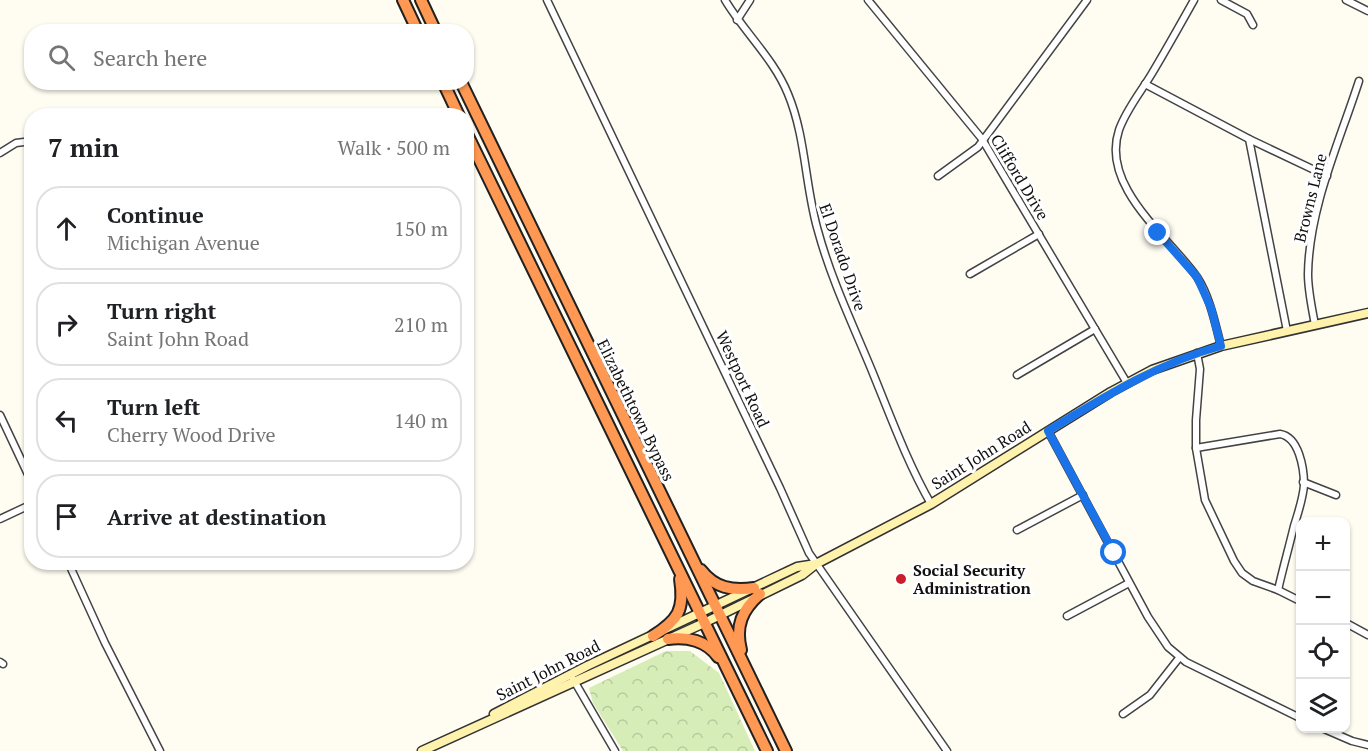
<!DOCTYPE html>
<html lang="en">
<head>
<meta charset="utf-8">
<style>
	body { margin:0; font-family:"PT Serif",serif; background:#f6f6f6; color:#202124 }
	.controls { position:absolute; right:18px; bottom:18px; display:grid; overflow:hidden; border-radius:12px; box-shadow:0 2px 4px #0004 }
	.controls button { width:54px; height:54px; display:grid; place-items:center; padding:0; border:0; border-bottom:2px solid #e0e0e0; background:#fff; color:#202124; font:30px sans-serif }
	.stop { position:absolute; width:18px; height:18px; margin:-14px; border:4px solid #1a73e8; border-radius:50%; background:#fff }
	.stop.end { background:#1a73e8; border-color:#fff; box-shadow:0 2px 6px #0008 }
	.list { margin:0; padding:0; list-style:none }
	h2 { display:flex; justify-content:space-between; align-items:center; height:78px; margin:0; padding:0 24px; font-size:26px }
	h2 small { font-size:20px; font-weight:400; color:#757577 }
	.list li { display:grid; grid-template-columns:39px 1fr auto; gap:18px; align-items:center; box-sizing:border-box; height:84px; margin:0 12px 12px; padding:0 12px; border:2px solid #e0e0e0; border-radius:24px }
	.list b { display:block; font-size:22px; white-space:nowrap }
	.list p { margin:0; font-size:20px; white-space:nowrap; color:#757577 }
	.list em { font-size:20px; font-style:normal; color:#757577 }
	.icon { flex:none; width:33px; height:33px; fill:none; stroke:currentColor; stroke-width:2; stroke-linecap:round; stroke-linejoin:round }
	.map { position:relative; flex:none; width:1368px; height:751px; overflow:hidden }
	.search { position:absolute; background:#fff; box-shadow:0 2px 4px #0004; left:24px; top:24px; width:450px; height:66px; display:flex; align-items:center; gap:15px; box-sizing:border-box; padding:0 21px; border-radius:24px; color:#757577; font-size:22px }
	.panel { position:absolute; background:#fff; box-shadow:0 2px 4px #0004; left:24px; top:108px; width:450px; height:462px; border-radius:24px }
	.map>svg:first-child { display:block }
	.park { fill:url(#park-crowns) }
	.lines { fill:none; stroke-linecap:round; stroke-linejoin:round }
	.street-casing { stroke:#434343; stroke-width:9 }
	.secondary-casing { stroke:#323232; stroke-width:11 }
	.highway-casing { stroke:#212121; stroke-width:14 }
	.street { stroke:#fff; stroke-width:6 }
	.secondary { stroke:#fff2ad; stroke-width:8 }
	.highway { stroke:#fe9852; stroke-width:10 }
	.route { stroke:#1a73e8; stroke-width:8 }
	.poi-dot { fill:#cb1d2d; stroke:#fff; stroke-width:2 }
	.labels { text-anchor:middle; dominant-baseline:central; stroke-width:6; stroke-linejoin:round; paint-order:stroke }
	.street-label { font-size:16px; fill:#101010; stroke:#fff }
	.poi-label { font-size:16px; font-weight:bold; fill:#101010; stroke:#fff; text-anchor:start }
</style>
</head>
<body>
<div class="map">
<svg width="1368" height="751" viewBox="0 0 1368 751">
	<defs>
		<pattern id="park-crowns" width="20" height="18" patternUnits="userSpaceOnUse" patternTransform="scale(1.5)"><rect width="20" height="18" fill="#d6edb8"/><path d="M2 6a3 3 0 1 1 6 0M12 15a3 3 0 1 1 6 0" fill="none" stroke="#b7ca9d"/></pattern>
	</defs>
	<rect width="100%" height="100%" fill="#fffcf2"/>
	<polygon class="park" points="666,651 690,651 719,673 755,751 623,751 593,703 589,688"/>
	<g class="lines">
		<g class="street-casing">
			<g id="street">
				<polyline points="547,0 780,488 809,553 947,751"/>
				<path d="M725,0C744,32 774,59 788,94C806,137 805,187 818,231C831,279 853,325 872,371C890,415 907,462 931,504"/>
				<polyline points="868,0 982,139 1127,383"/>
				<path d="M1194,0C1180,25 1166,50 1151,75C1140,93 1126,110 1119,130C1100,187 1169,237 1197,277C1210,297 1215,323 1221,346"/>
				<polyline points="1221,0 1247,14 1253,25"/>
				<polyline points="1346,0 1368,11"/>
				<polyline points="737,20 750,0"/>
				<polyline points="1145,84 1249,139 1327,176"/>
				<polyline points="1249,139 1287,331"/>
				<polyline points="0,153 16,143 32,141"/>
				<polyline points="938,176 978,147 1087,0"/>
				<polyline points="970,274 1039,234"/>
				<path d="M1315,325C1312,308 1308,291 1308,274C1309,208 1339,143 1359,81"/>
				<polyline points="1197,353 1200,369 1196,420 1196,448 1205,500 1234,561 1242,573 1253,581 1278,590 1300,601"/>
				<polyline points="1017,375 1095,329"/>
				<polyline points="0,415 32,483"/>
				<polyline points="1048,431 1148,617 1168,647 1186,662 1300,718"/>
				<path d="M1196,448L1280,434C1299,437 1304,468 1304,485C1303,499 1298,513 1294,526C1289,547 1283,568 1278,590"/>
				<polyline points="1303,482 1336,495"/>
				<polyline points="0,519 32,504"/>
				<polyline points="1017,530 1083,495"/>
				<polyline points="68,562 105,643 160,751"/>
				<polyline points="1067,616 1129,583"/>
				<polyline points="1346,623 1368,635"/>
				<polyline points="0,662 3,664"/>
				<polyline points="573,679 615,751"/>
				<polyline points="1123,714 1150,695 1179,658"/>
				<polyline points="1322,728 1352,741 1368,745"/>
			</g>
		</g>
		<g class="secondary-casing">
			<g id="secondary">
				<polyline points="494,714 587,666 797,567 816,564"/>
				<polyline points="422,751 704,623 802,575 816,564 931,504 1111,392 1152,370 1221,346 1368,313"/>
			</g>
		</g>
		<g class="highway-casing">
			<g id="highway">
				<polyline points="403,0 418,32"/>
				<polyline points="421,0 436,32"/>
				<polyline points="443,82 459,116"/>
				<polyline points="461,82 786,751"/>
				<polyline points="466,132 767,751"/>
				<path d="M701,570C715,588 732,591 754,588"/>
				<path d="M653,636C678,620 685,610 680,579"/>
				<path d="M668,639C687,636 707,641 718,657"/>
				<path d="M741,650C735,626 742,610 760,594"/>
			</g>
		</g>
		<use href="#street" class="street"/>
		<use href="#secondary" class="secondary"/>
		<use href="#highway" class="highway"/>
	</g>
	<g class="lines">
		<path class="route" d="M1114,553L1048,431C1104,397 1158,363 1221,346L1211,308L1197,277L1158,233"/>
	</g>
	<circle class="poi-dot" cx="901" cy="579" r="6"/>
	<g class="labels">
		<g class="street-label">
			<text transform="translate(1020 177) rotate(59)">Clifford Drive</text>
			<text transform="translate(1310 198) rotate(-76)">Browns Lane</text>
			<text transform="translate(843 257) rotate(71)">El Dorado Drive</text>
			<text transform="translate(743 379) rotate(65)">Westport Road</text>
			<text transform="translate(636 410) rotate(64)">Elizabethtown Bypass</text>
			<text transform="translate(981 455) rotate(-32)">Saint John Road</text>
			<text transform="translate(548 670) rotate(-27)">Saint John Road</text>
		</g>
		<g class="poi-label">
			<text x="913" y="570">Social Security<tspan x="913" dy="18">Administration</tspan></text>
		</g>
	</g>
</svg>
<div class="controls">
<button>+</button>
<button>−</button>
<button><svg class="icon" aria-label="locate" viewBox="0 0 24 24"><circle cx="12" cy="12" r="6"/><path d="M12 2v4M12 18v4M2 12h4M18 12h4"/></svg></button>
<button><svg class="icon" aria-label="layers" viewBox="0 0 24 24"><path d="M12 4l9 5-9 5-9-5zM3 14l9 5 9-5"/></svg></button>
</div>
<div class="stop" style="left:1114px;top:553px"></div>
<div class="stop end" style="left:1158px;top:233px"></div>
<div class="search"><svg class="icon" aria-label="search" viewBox="0 0 24 24"><circle cx="10" cy="10" r="6"/><path d="M15 15l6 6"/></svg>Search here</div>
<section class="panel">
<h2>7 min<small>Walk · 500 m</small></h2>
<ul class="list">
<li><svg class="icon" aria-label="ahead" viewBox="0 0 24 24"><path d="M12 20V5M6 11l6-6 6 6"/></svg><div><b>Continue</b><p>Michigan Avenue</p></div><em>150 m</em></li>
<li><svg class="icon" aria-label="right" viewBox="0 0 24 24"><path d="M7 20v-9h11M14 6l5 5-5 5"/></svg><div><b>Turn right</b><p>Saint John Road</p></div><em>210 m</em></li>
<li><svg class="icon" aria-label="left" viewBox="0 0 24 24"><path d="M17 20v-9H6M10 6l-5 5 5 5"/></svg><div><b>Turn left</b><p>Cherry Wood Drive</p></div><em>140 m</em></li>
<li><svg class="icon" aria-label="arrive" viewBox="0 0 24 24"><path d="M6 21V4h12l-3 4 3 4H6"/></svg><div><b>Arrive at destination</b></div></li>
</ul>
</section>
</div>
</body>
</html>
